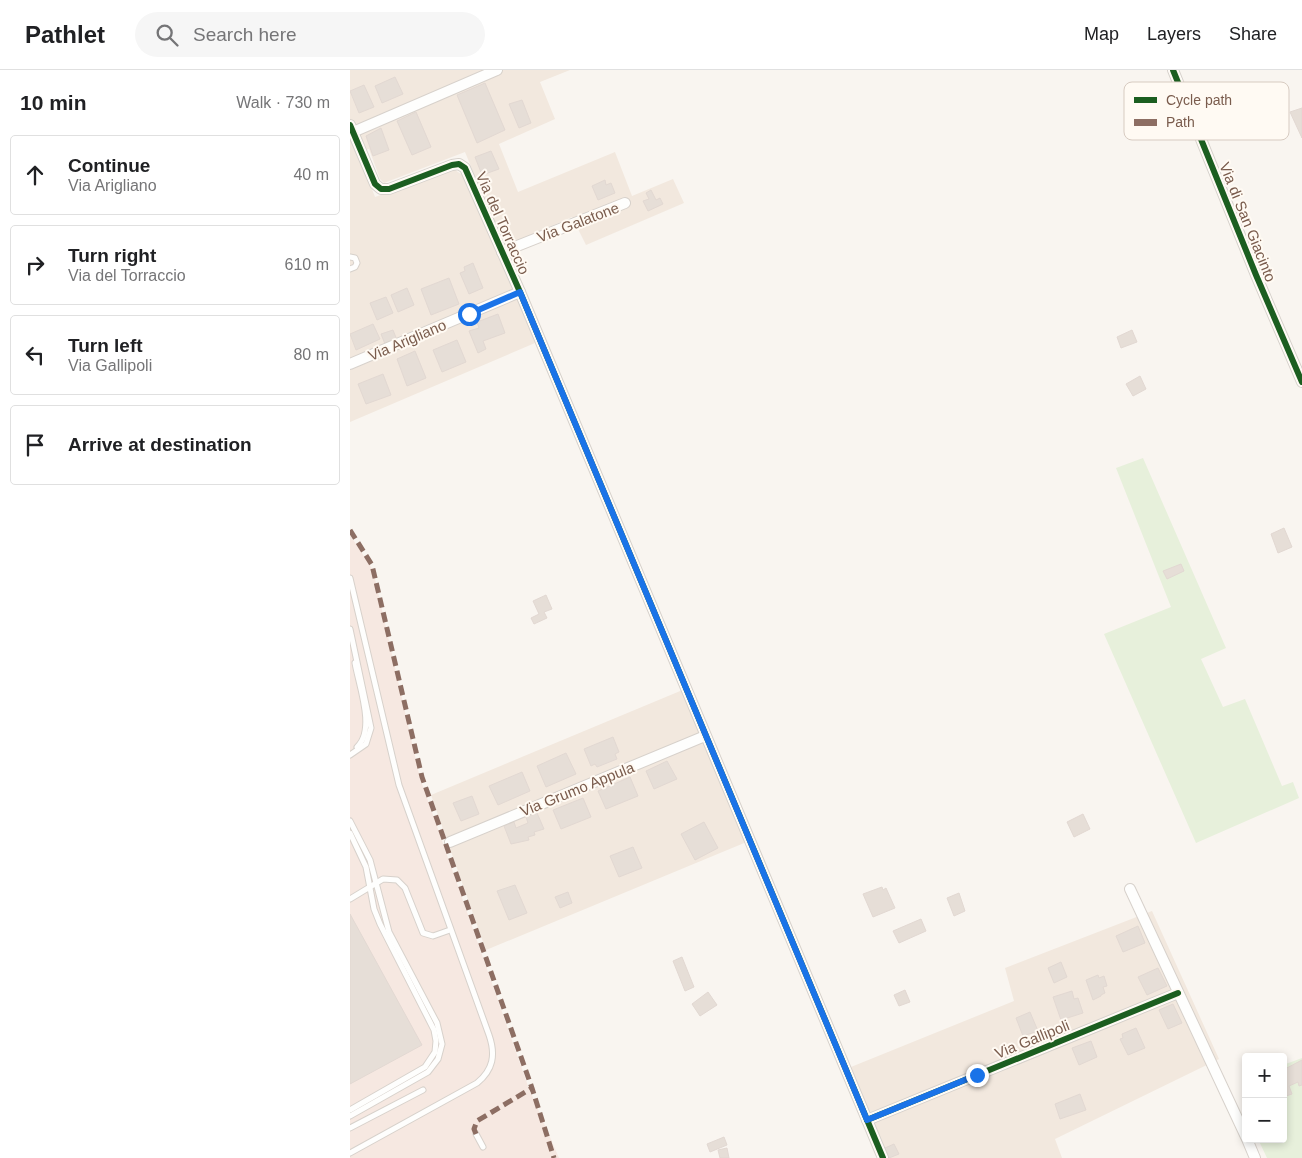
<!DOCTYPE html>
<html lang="en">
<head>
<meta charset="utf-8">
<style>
	body { margin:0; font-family:Helvetica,sans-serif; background:#f6f6f6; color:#202124 }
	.controls { position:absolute; right:15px; bottom:15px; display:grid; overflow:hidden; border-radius:5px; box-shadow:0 2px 8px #0003 }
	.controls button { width:45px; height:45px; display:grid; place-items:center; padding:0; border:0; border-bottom:1px solid #e0e0e0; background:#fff; color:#202124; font:25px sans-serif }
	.stop { position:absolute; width:15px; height:15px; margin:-11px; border:4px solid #1a73e8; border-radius:50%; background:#fff }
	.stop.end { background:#1a73e8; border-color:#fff; box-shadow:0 1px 5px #0008 }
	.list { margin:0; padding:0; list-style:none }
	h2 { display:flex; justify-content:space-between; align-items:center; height:65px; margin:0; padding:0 20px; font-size:21px }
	h2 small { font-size:16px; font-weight:400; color:#757577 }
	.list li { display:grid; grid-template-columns:32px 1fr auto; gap:15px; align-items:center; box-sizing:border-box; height:80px; margin:0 10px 10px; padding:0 10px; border:1px solid #e0e0e0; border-radius:5px }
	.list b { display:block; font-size:19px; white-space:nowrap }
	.list p { margin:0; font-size:16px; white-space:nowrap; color:#757577 }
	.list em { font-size:16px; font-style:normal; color:#757577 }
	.icon { flex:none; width:28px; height:28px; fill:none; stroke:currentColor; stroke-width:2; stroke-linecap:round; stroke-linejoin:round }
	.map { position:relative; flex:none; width:952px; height:1088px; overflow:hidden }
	header { display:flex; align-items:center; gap:30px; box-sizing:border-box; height:70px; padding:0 25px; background:#fff; border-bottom:1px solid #e0e0e0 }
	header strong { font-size:24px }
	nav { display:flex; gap:28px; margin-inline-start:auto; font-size:18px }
	.search { width:350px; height:45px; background:#f6f6f6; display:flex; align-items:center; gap:12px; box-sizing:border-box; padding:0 18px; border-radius:28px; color:#757577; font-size:19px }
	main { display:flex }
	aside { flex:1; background:#fff }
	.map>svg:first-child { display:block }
	.residential { fill:#f2e8de }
	.commercial { fill:#f6e8e1 }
	.green { fill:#e7f0db }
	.building { fill:#e6ded7; stroke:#e2d8d2 }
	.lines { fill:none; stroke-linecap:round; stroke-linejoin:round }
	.service-casing { stroke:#d7d1cb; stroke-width:7 }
	.minor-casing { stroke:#d7d1cb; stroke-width:12 }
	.service { stroke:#fefefd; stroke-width:5 }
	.minor { stroke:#fefefd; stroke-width:10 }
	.quiet { stroke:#8d6e63; stroke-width:5; stroke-dasharray:10 5; stroke-linecap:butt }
	.cycleway-casing { stroke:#fffaf3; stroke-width:9 }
	.cycleway { stroke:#1b5e20; stroke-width:6 }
	.route { stroke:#1a73e8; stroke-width:6 }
	.labels { text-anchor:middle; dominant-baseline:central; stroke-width:4; stroke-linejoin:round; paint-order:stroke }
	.street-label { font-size:15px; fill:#7a5c4d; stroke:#fffaf3 }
	.key { fill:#fffaf3; stroke:#d7cbc1; stroke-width:1 }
	.key-label { font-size:14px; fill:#7a5c4d }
</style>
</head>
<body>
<header>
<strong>Pathlet</strong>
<div class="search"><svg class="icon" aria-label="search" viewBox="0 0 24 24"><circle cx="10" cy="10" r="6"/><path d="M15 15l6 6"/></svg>Search here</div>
<nav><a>Map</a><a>Layers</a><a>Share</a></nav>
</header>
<main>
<aside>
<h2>10 min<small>Walk · 730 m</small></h2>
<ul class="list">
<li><svg class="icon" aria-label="ahead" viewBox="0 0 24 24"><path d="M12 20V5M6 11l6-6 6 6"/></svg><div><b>Continue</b><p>Via Arigliano</p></div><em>40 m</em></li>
<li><svg class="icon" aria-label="right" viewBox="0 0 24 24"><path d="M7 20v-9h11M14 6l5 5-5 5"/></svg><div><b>Turn right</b><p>Via del Torraccio</p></div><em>610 m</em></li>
<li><svg class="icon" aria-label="left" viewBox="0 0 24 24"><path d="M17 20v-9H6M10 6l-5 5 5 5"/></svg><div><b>Turn left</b><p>Via Gallipoli</p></div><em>80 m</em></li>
<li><svg class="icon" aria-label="arrive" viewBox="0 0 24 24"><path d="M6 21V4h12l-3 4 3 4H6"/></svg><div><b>Arrive at destination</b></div></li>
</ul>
</aside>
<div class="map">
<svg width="952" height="1088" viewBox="0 0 952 1088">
	<rect width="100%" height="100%" fill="#f9f5f0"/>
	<g class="residential">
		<polygon points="0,0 220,0 190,12 205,49 149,74 168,122 265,82 282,126 323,109 334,133 236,175 222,147 154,177 115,82 34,113 30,109 19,79 8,83 25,127 99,101 105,100 114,106 163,220 0,290"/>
		<polygon points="167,229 185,273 0,352 0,300"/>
		<polygon points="335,619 399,771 136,880 81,725"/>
		<polygon points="802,841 869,989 705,1069 712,1088 533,1088 496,999 664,931 655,898"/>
	</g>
	<polygon class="commercial" points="0,465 23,500 70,708 178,1016 209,1088 0,1088"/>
	<g class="green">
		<polygon points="793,388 876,578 851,589 873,637 895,629 932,716 943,712 949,728 846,773 754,564 821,537 766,398"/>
		<polygon points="952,988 952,1088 917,1088 908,1069 933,1069 933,995"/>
	</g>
	<g class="building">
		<polygon points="45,7 53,24 32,33 25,16"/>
		<polygon points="135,13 155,60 127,73 107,25"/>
		<polygon points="14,15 24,37 9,43 0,21"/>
		<polygon points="172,30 181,53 169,58 159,34"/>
		<polygon points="952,38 952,68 940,42"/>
		<polygon points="66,42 81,77 62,85 47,51"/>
		<polygon points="31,58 39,80 23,86 16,66"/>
		<polygon points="141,81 149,99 132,105 125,87"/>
		<polygon points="255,110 256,115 261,113 265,123 248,130 242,116"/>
		<polygon points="301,120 306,130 310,128 313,134 298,141 293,131 299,129 296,123"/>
		<polygon points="123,193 133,218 119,224 110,203 115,201 114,197"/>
		<polygon points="99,208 109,234 81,245 71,219"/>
		<polygon points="57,218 64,235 48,242 41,225"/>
		<polygon points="36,227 43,243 27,250 20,233"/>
		<polygon points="148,244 155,263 133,271 136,279 128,283 119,261 129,258 127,252"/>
		<polygon points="23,254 30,269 6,280 0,264"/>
		<polygon points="43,260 47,270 35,274 31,264"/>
		<polygon points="782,260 787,272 771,278 767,267"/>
		<polygon points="107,270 116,292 92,302 83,280"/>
		<polygon points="65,281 76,308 57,316 47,289"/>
		<polygon points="33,304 41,325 16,334 8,314"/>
		<polygon points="790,306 796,319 783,326 776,314"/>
		<polygon points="934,458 942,477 928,483 921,464"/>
		<polygon points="831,494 834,501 817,509 813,501"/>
		<polygon points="196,525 202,539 194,542 197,548 184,554 181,548 189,544 183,531"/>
		<polygon points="263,667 269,682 265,684 267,689 247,697 245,694 241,696 234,679"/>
		<polygon points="216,683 226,704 196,717 187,696"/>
		<polygon points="317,691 327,709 304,719 296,701"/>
		<polygon points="172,702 180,721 148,735 139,716"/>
		<polygon points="280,707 288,726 256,739 248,721"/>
		<polygon points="122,726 129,744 111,751 103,733"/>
		<polygon points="233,728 241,747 211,759 203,740"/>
		<polygon points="187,743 194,759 184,762 185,765 178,767 179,770 161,774 154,756 164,752 166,758 178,753 176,747"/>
		<polygon points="733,744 740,759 724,767 717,752"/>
		<polygon points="354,752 368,778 345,790 331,764"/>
		<polygon points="283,777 292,798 269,807 260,786"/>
		<polygon points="165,815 177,843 159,850 147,821"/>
		<polygon points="532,817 533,820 536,818 545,838 523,847 513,824"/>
		<polygon points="218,822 222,833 210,838 205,827"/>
		<polygon points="609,823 615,841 604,846 597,828"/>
		<polygon points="0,844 72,975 0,1014"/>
		<polygon points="571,849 576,861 549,873 543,861"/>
		<polygon points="788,856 795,873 773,882 766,866"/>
		<polygon points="332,887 344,917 335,921 323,891"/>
		<polygon points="711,892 717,907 704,913 698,898"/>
		<polygon points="808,898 817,916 797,925 788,907"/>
		<polygon points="748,905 749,908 754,906 757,916 753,917 755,923 751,925 751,926 743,930 736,910"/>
		<polygon points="555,920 560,932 549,936 544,925"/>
		<polygon points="722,921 724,929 728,928 733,943 711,950 703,927"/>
		<polygon points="358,922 367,935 350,946 342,934"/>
		<polygon points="823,934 832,953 818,959 809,940"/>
		<polygon points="680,942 688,961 673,966 666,948"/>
		<polygon points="786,958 795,978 778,985 770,969 773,968 772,964"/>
		<polygon points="741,971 747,987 729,995 722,978"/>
		<polygon points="952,990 952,1015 949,1016 948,1012 939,1016 942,1024 933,1027 933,1000"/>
		<polygon points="730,1024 736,1040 710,1049 705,1034"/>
		<polygon points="374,1067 377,1075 360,1082 357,1074"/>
		<polygon points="544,1074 549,1084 539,1088 535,1078"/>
		<polygon points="377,1078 379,1088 370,1088 368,1080"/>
	</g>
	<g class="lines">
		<g class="service-casing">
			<g id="service">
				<polyline points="0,187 5,188 7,193 5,197 0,199"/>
				<path d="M0,508L49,715L139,965C146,985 143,1000 127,1013L0,1083"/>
				<polyline points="0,559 21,658 16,674 0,685"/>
				<path d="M5,593C9,616 26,660 7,677"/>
				<polyline points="0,751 20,790 39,862 87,953 92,974 88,989 78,1002 0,1046"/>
				<polyline points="0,763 16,797 24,839 30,854 84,960 86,971 85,982 75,997 0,1040"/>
				<polyline points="0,829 33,809 47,810 55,818 73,863 83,866 100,860"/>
				<polyline points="0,1058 73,1020"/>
				<polyline points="126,1064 133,1077"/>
			</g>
		</g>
		<g class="minor-casing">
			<g id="minor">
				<polyline points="823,0 906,205 952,312"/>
				<polyline points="0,55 25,114 31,119 39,119 102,95 109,94 115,98 170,222 533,1088"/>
				<polyline points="3,62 147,0"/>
				<polyline points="152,182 275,133"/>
				<polyline points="0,294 170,222"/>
				<polyline points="100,772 355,666"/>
				<polyline points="780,819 896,1067"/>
				<polyline points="517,1050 828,923"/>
				<polyline points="897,1069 905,1088"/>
			</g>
		</g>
		<use href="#service" class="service"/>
		<use href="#minor" class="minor"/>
		<g class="quiet">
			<polyline points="0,460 22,495 72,707 182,1018 204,1088"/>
			<polyline points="126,1064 124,1059 127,1051 182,1018"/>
		</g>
		<g class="cycleway-casing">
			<g id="cycleway">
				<polyline points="823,0 906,205 952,312"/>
				<polyline points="0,55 25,114 31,119 39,119 102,95 109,94 115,98 170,222 533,1088"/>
				<polyline points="517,1050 828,923"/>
			</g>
		</g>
		<use href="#cycleway" class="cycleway"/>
	</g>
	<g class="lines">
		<polyline class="route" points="119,244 170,222 517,1050 627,1005"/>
	</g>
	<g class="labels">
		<g class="street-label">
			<text transform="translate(228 152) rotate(-21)">Via Galatone</text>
			<text transform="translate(898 152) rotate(68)">Via di San Giacinto</text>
			<text transform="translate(153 153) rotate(66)">Via del Torraccio</text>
			<text transform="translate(57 270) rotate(-23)">Via Arigliano</text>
			<text transform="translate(227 719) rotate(-22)">Via Grumo Appula</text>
			<text transform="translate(682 969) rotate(-22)">Via Gallipoli</text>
		</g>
	</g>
	<rect x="774" y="12" width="165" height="58" rx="8" class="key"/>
	<rect x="784" y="27" width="23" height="6" fill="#1b5e20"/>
	<rect x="784" y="49" width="23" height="7" fill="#8d6e63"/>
	<g class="key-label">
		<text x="816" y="35">Cycle path</text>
		<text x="816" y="57">Path</text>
	</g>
</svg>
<div class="controls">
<button>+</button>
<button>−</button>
</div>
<div class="stop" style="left:119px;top:244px"></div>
<div class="stop end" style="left:627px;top:1005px"></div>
</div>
</main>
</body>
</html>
